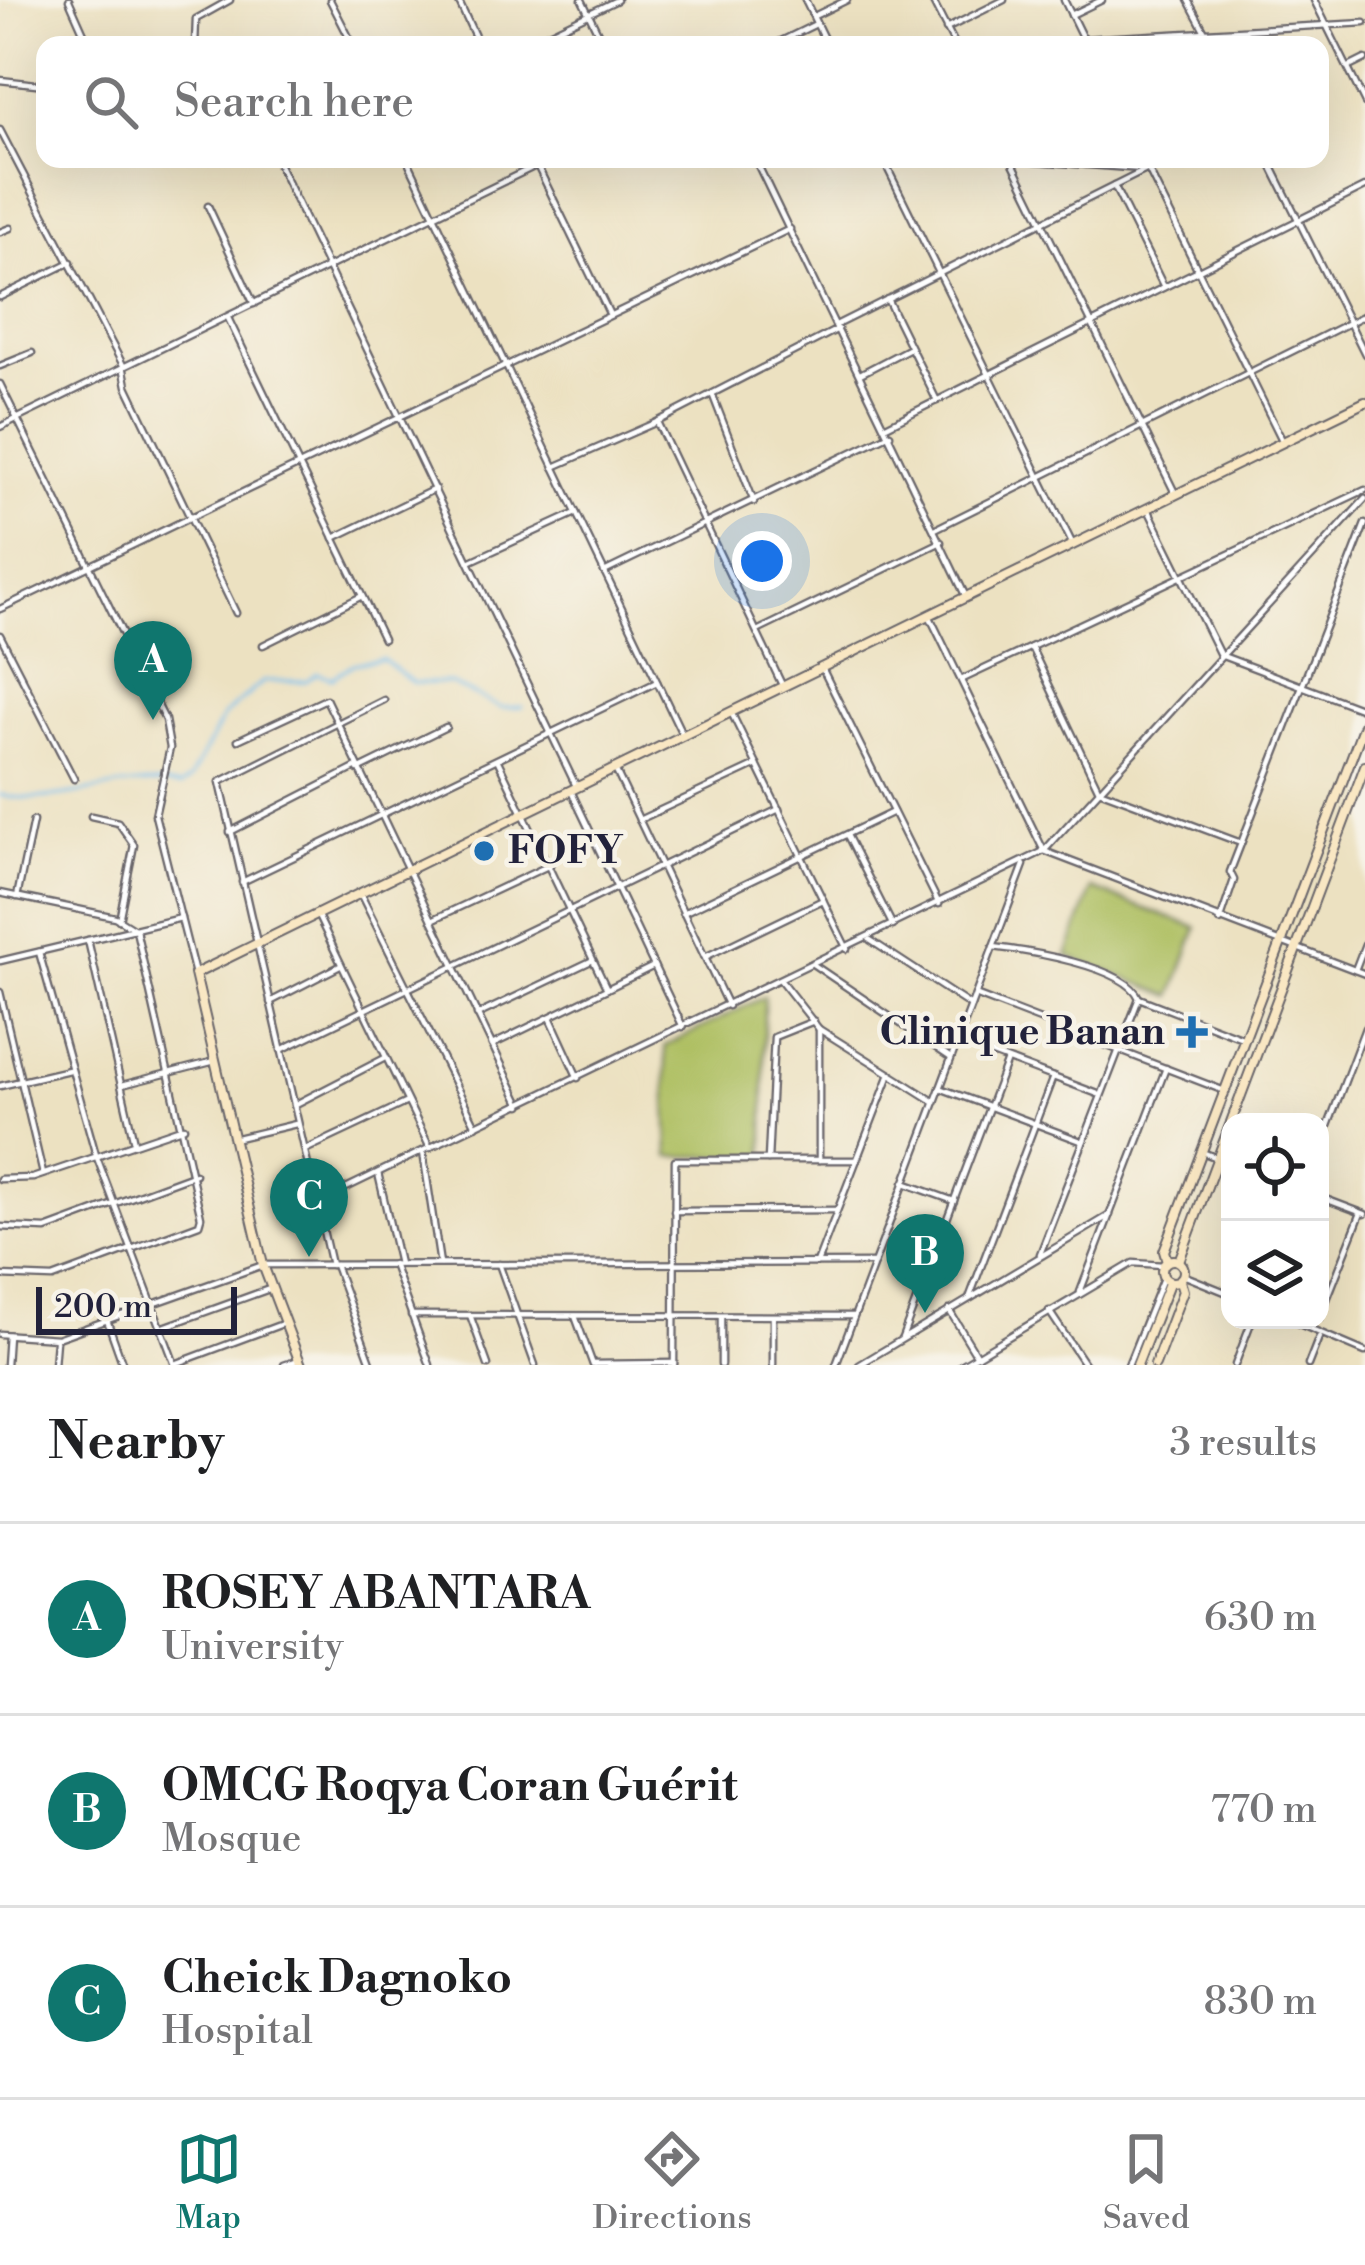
<!DOCTYPE html>
<html lang="en">
<head>
<meta charset="utf-8">
<style>
	body { margin:0; font-family:"Libre Bodoni",serif; background:#f2f2f2; color:#202124 }
	.controls { position:absolute; right:36px; bottom:36px; display:grid; overflow:hidden; border-radius:24px; box-shadow:0 12px 48px #0002 }
	.controls button { width:108px; height:108px; display:grid; place-items:center; padding:0; border:0; border-bottom:3px solid #e0e0e0; background:#fff; color:#202124; font:60px sans-serif }
	.scale { position:absolute; left:36px; bottom:30px; width:201px; box-sizing:border-box; padding-left:12px; border:6px solid #22223b; border-top:0; font-size:33px; line-height:42px; white-space:nowrap; color:#22223b; -webkit-text-stroke:9px #f7f3e8; paint-order:stroke }
	.you { position:absolute; left:762px; top:561px; width:42px; height:42px; margin:-30px; border:9px solid #fff; border-radius:50%; background:#1a73e8; box-shadow:0 0 0 18px #1a73e833 }
	.badge { display:grid; place-items:center; width:78px; height:78px; border-radius:50%; background:#0f766e; color:#fff; font-size:39px; font-weight:700 }
	.pin { position:absolute; translate:-50% -99px; filter:drop-shadow(0 3px 6px #0008) }
	.pin::after { content:''; position:absolute; top:63px; width:42px; height:36px; background:inherit; clip-path:polygon(0 0,100% 0,50% 100%) }
	.list { margin:0; padding:0; list-style:none }
	h2 { display:flex; justify-content:space-between; align-items:center; height:156px; margin:0; padding:0 48px; font-size:51px }
	h2 small { font-size:39px; font-weight:400; color:#757577 }
	.list li { display:grid; grid-template-columns:78px 1fr auto; gap:36px; align-items:center; box-sizing:border-box; height:192px; padding:0 48px; border-top:3px solid #e0e0e0 }
	.list b { display:block; font-size:45px; white-space:nowrap }
	.list p { margin:0; font-size:39px; white-space:nowrap; color:#757577 }
	.list em { font-size:39px; font-style:normal; color:#757577 }
	.icon { flex:none; width:66px; height:66px; fill:none; stroke:currentColor; stroke-width:2; stroke-linecap:round; stroke-linejoin:round }
	.map { position:relative; flex:none; width:1365px; height:1365px; overflow:hidden }
	.search { position:absolute; background:#fff; box-shadow:0 12px 48px #0002; left:36px; right:36px; top:36px; height:132px; display:flex; align-items:center; gap:30px; box-sizing:border-box; padding:0 42px; border-radius:24px; color:#757577; font-size:45px }
	.sheet { height:732px; background:#fff }
	nav { display:flex; justify-content:space-around; align-items:center; box-sizing:border-box; height:168px; border-top:3px solid #e0e0e0; background:#fff; font-size:33px; color:#757577 }
	nav a { display:grid; justify-items:center; gap:6px }
	nav .on { color:#0f766e }
	.map>svg:first-child { display:block }
	.green { fill:#aebf62; stroke:#68704e; stroke-width:3 }
	.lines { fill:none; stroke-linecap:round; stroke-linejoin:round }
	.stream { stroke:#75beed; stroke-width:3 }
	.street-casing { stroke:#69656a; stroke-width:9 }
	.secondary-casing { stroke:#69656a; stroke-width:12 }
	.street { stroke:#fff; stroke-width:4.5 }
	.secondary { stroke:#f9e7c3; stroke-width:8 }
	.poi-dot { fill:#1f6fb2; stroke:#f7f3e8; stroke-width:4.5 }
	.labels { text-anchor:middle; dominant-baseline:central; stroke-width:9; stroke-linejoin:round; paint-order:stroke }
	.poi-label { font-size:39px; font-weight:bold; fill:#22223b; stroke:#f7f3e8; text-anchor:start }
</style>
</head>
<body>
<div class="map">
<svg width="1365" height="1365" viewBox="0 0 1365 1365">
	<rect width="100%" height="100%" fill="#f7f3e8"/>
	<filter id="ink" filterUnits="userSpaceOnUse"><feTurbulence type="fractalNoise" baseFrequency=".00833" numOctaves="2"/><feDisplacementMap in="SourceGraphic" scale="24" xChannelSelector="R" yChannelSelector="G"/><feConvolveMatrix kernelMatrix="1 2 1 2 8 2 1 2 1" color-interpolation-filters="sRGB"/></filter>
	<filter id="wash" filterUnits="userSpaceOnUse"><feTurbulence type="fractalNoise" baseFrequency=".004" numOctaves="4" result="noise"/><feDisplacementMap in="SourceGraphic" scale="48" xChannelSelector="R" yChannelSelector="G"/><feGaussianBlur stdDeviation="2.7" result="paint"/><feColorMatrix in="noise" values="0 0 0 0 0 0 0 0 0 0 0 0 0 0 0 0 0 1.4 0 .05"/><feComposite in="paint" operator="in"/></filter>
	<g filter="url(#wash)">
		<rect width="100%" height="100%" fill="#ece1c1"/>
		<g class="green">
			<polygon points="1092,889 1197,928 1172,996 1067,956"/>
			<polygon points="764,997 764,1157 669,1156 665,1046"/>
		</g>
		<g class="lines">
			<path class="stream" d="M0,795C59,808 123,774 181,786L190,779L224,715L264,681H306L317,673L332,678L353,664L382,659L413,683H450L501,708L522,707"/>
		</g>
	</g>
	<g filter="url(#ink)">
		<g class="lines">
			<g class="street-casing">
				<g id="street">
					<polyline points="69,0 89,45"/>
					<polyline points="330,0 353,45"/>
					<polyline points="458,0 479,45"/>
					<polyline points="582,0 604,45"/>
					<polyline points="805,0 827,45"/>
					<polyline points="932,0 955,45"/>
					<polyline points="1064,0 1086,45"/>
					<polyline points="1188,0 1212,45"/>
					<polyline points="1314,0 1365,103"/>
					<polyline points="1071,15 1102,0"/>
					<polyline points="814,16 847,0"/>
					<polyline points="946,29 1004,0"/>
					<polyline points="1083,39 1365,23"/>
					<polyline points="195,45 196,19 230,0"/>
					<polyline points="524,45 617,0"/>
					<polyline points="773,45 816,24"/>
					<polyline points="1349,67 1365,59"/>
					<polyline points="0,80 45,85"/>
					<polyline points="0,130 123,365 127,386 236,613"/>
					<polyline points="276,159 577,788"/>
					<polyline points="407,159 683,736"/>
					<polyline points="534,159 609,313"/>
					<polyline points="755,159 966,597"/>
					<polyline points="883,159 1073,545"/>
					<polyline points="1010,159 1142,169"/>
					<polyline points="1011,159 1175,493"/>
					<polyline points="1143,159 1283,442"/>
					<polyline points="1268,159 1365,354"/>
					<polyline points="1114,186 1164,287"/>
					<polyline points="208,206 254,304"/>
					<polyline points="0,232 10,228"/>
					<polyline points="0,297 71,262"/>
					<polyline points="887,299 937,401"/>
					<polyline points="228,318 383,639"/>
					<polyline points="836,325 1148,169"/>
					<polyline points="0,366 32,353"/>
					<polyline points="860,374 908,349"/>
					<polyline points="0,384 165,720 170,748 155,815 195,974"/>
					<polyline points="713,396 754,502"/>
					<polyline points="657,422 783,687"/>
					<polyline points="886,426 1365,187"/>
					<polyline points="0,427 550,159"/>
					<polyline points="554,467 657,422 838,329"/>
					<polyline points="1148,509 1220,655 1365,710"/>
					<polyline points="935,529 1365,315"/>
					<polyline points="334,538 435,489"/>
					<polyline points="469,562 576,513"/>
					<polyline points="604,572 890,434"/>
					<polyline points="0,609 790,229"/>
					<polyline points="929,615 1044,851 1365,974"/>
					<polyline points="757,631 941,542"/>
					<polyline points="0,635 74,779"/>
					<polyline points="263,645 360,597"/>
					<polyline points="1031,647 1099,790 1241,843"/>
					<polyline points="822,668 939,904"/>
					<polyline points="963,679 1365,490"/>
					<polyline points="731,712 847,949"/>
					<polyline points="238,740 326,699 521,1105"/>
					<polyline points="498,761 607,989"/>
					<polyline points="615,769 728,1006"/>
					<polyline points="358,770 446,727"/>
					<polyline points="571,791 683,1027"/>
					<polyline points="91,816 118,822 134,845 119,920"/>
					<polyline points="639,820 757,765"/>
					<polyline points="230,832 357,767"/>
					<polyline points="847,835 893,926"/>
					<polyline points="242,882 657,682"/>
					<polyline points="0,893 115,917 136,930 201,1217 199,1224 53,1278 0,1276"/>
					<polyline points="361,895 476,1126"/>
					<polyline points="17,897 33,821"/>
					<polyline points="683,913 893,812"/>
					<polyline points="318,916 430,1148"/>
					<polyline points="432,920 550,865"/>
					<polyline points="1220,921 1234,880 1230,872 1365,524"/>
					<polyline points="88,940 134,1142"/>
					<polyline points="870,940 971,1006"/>
					<path d="M993,947C1027,951 1126,966 1139,998"/>
					<polyline points="39,952 96,1155 175,1365"/>
					<polyline points="705,957 823,900"/>
					<polyline points="0,961 181,918"/>
					<polyline points="814,965 951,1058"/>
					<polyline points="1355,970 1365,944"/>
					<polyline points="781,981 819,1029 935,1102"/>
					<polyline points="0,992 43,1174"/>
					<polyline points="975,995 1222,1090"/>
					<polyline points="270,1002 340,966"/>
					<polyline points="477,1015 591,961"/>
					<polyline points="550,1017 578,1078"/>
					<polyline points="819,1029 819,1160"/>
					<polyline points="958,1041 1098,1094"/>
					<polyline points="492,1045 654,966"/>
					<polyline points="281,1050 779,809"/>
					<polyline points="122,1085 215,1061"/>
					<polyline points="0,1086 69,1070"/>
					<polyline points="940,1088 1081,1141"/>
					<polyline points="294,1105 385,1058"/>
					<polyline points="237,1138 296,1124"/>
					<polyline points="1320,1147 1365,1028"/>
					<polyline points="305,1150 407,1102"/>
					<polyline points="423,1152 440,1264"/>
					<polyline points="1202,1152 1230,1163"/>
					<polyline points="768,1160 774,1037 814,1021"/>
					<polyline points="378,1173 399,1264"/>
					<polyline points="0,1179 33,1178 184,1127"/>
					<polyline points="904,1183 954,1201"/>
					<polyline points="1320,1197 1365,1214"/>
					<polyline points="317,1202 1044,851 1365,499"/>
					<polyline points="674,1211 836,1210"/>
					<polyline points="0,1227 46,1229 195,1174"/>
					<polyline points="1040,1254 1139,998 1245,1039"/>
					<polyline points="817,1263 890,1074"/>
					<polyline points="393,1264 430,1365"/>
					<polyline points="499,1264 535,1365"/>
					<polyline points="331,1265 220,782 384,700"/>
					<polyline points="335,1265 372,1365"/>
					<polyline points="1183,1275 1230,1294"/>
					<polyline points="1080,1292 1166,1068"/>
					<polyline points="970,1296 1053,1077"/>
					<polyline points="949,1310 977,1356"/>
					<polyline points="1049,1311 1085,1365"/>
					<polyline points="411,1315 854,1316"/>
					<polyline points="470,1315 488,1365"/>
					<polyline points="575,1316 593,1365"/>
					<polyline points="721,1317 721,1365"/>
					<polyline points="1320,1317 1361,1213"/>
					<polyline points="107,1320 123,1365"/>
					<polyline points="1290,1320 1365,1352"/>
					<polyline points="161,1328 272,1288"/>
					<polyline points="0,1334 57,1338 263,1265 874,1263"/>
					<polyline points="902,1338 1007,1060"/>
					<polyline points="175,1364 285,1323"/>
					<polyline points="593,1364 674,1363"/>
					<polyline points="6,1365 8,1335"/>
					<polyline points="54,1365 56,1341"/>
					<polyline points="284,1365 299,1360"/>
					<polyline points="674,1365 675,1160 855,1160"/>
					<polyline points="773,1365 773,1317"/>
					<polyline points="836,1365 1024,865"/>
					<polyline points="859,1365 1110,1215"/>
					<polyline points="961,1365 1133,1263 1163,1265"/>
					<polyline points="1128,1365 1163,1278"/>
					<polyline points="1235,1365 1252,1320"/>
					<polyline points="1308,1365 1319,1337"/>
				</g>
			</g>
			<g class="secondary-casing">
				<g id="secondary">
					<polyline points="1231,1122 1365,766"/>
					<circle cx="1173" cy="1271" r="11"/>
					<polyline points="1167,1261 1164,1251 1365,722"/>
					<polyline points="1179,1261 1230,1125"/>
					<polyline points="301,1365 263,1265 195,974 1365,402"/>
					<polyline points="1137,1365 1169,1283"/>
					<polyline points="1155,1365 1183,1291 1180,1281"/>
				</g>
			</g>
			<use href="#street" class="street"/>
			<use href="#secondary" class="secondary"/>
		</g>
	</g>
	<g class="poi-dot">
		<circle cx="484" cy="851" r="12"/>
		<path d="M1186 1014h12v12h12v12h-12v12h-12v-12h-12v-12h12z"/>
	</g>
	<g class="labels">
		<g class="poi-label">
			<text x="508" y="851">FOFY</text>
			<text x="1165" y="1032" text-anchor="end">Clinique Banan</text>
		</g>
	</g>
</svg>
<div class="controls">
<button><svg class="icon" aria-label="locate" viewBox="0 0 24 24"><circle cx="12" cy="12" r="6"/><path d="M12 2v4M12 18v4M2 12h4M18 12h4"/></svg></button>
<button><svg class="icon" aria-label="layers" viewBox="0 0 24 24"><path d="M12 4l9 5-9 5-9-5zM3 14l9 5 9-5"/></svg></button>
</div>
<div class="scale">200 m</div>
<div class="you"></div>
<div class="pin badge" style="left:153px;top:720px">A</div>
<div class="pin badge" style="left:925px;top:1313px">B</div>
<div class="pin badge" style="left:309px;top:1257px">C</div>
<div class="search"><svg class="icon" aria-label="search" viewBox="0 0 24 24"><circle cx="10" cy="10" r="6"/><path d="M15 15l6 6"/></svg>Search here</div>
</div>
<section class="sheet">
<h2>Nearby<small>3 results</small></h2>
<ul class="list">
<li><span class="badge">A</span><div><b>ROSEY ABANTARA</b><p>University</p></div><em>630 m</em></li>
<li><span class="badge">B</span><div><b>OMCG Roqya Coran Guérit</b><p>Mosque</p></div><em>770 m</em></li>
<li><span class="badge">C</span><div><b>Cheick Dagnoko</b><p>Hospital</p></div><em>830 m</em></li>
</ul>
</section>
<nav>
<a class="on"><svg class="icon" aria-label="map" viewBox="0 0 24 24"><path d="M3 6l6-2 6 2 6-2v14l-6 2-6-2-6 2zM9 4v14M15 6v14"/></svg>Map</a>
<a><svg class="icon" aria-label="directions" viewBox="0 0 24 24"><path d="M12 3l9 9-9 9-9-9zM9 14v-3h6M13 9l2 2-2 2"/></svg>Directions</a>
<a><svg class="icon" aria-label="saved" viewBox="0 0 24 24"><path d="M7 4h10v16l-5-4-5 4z"/></svg>Saved</a>
</nav>
</body>
</html>
